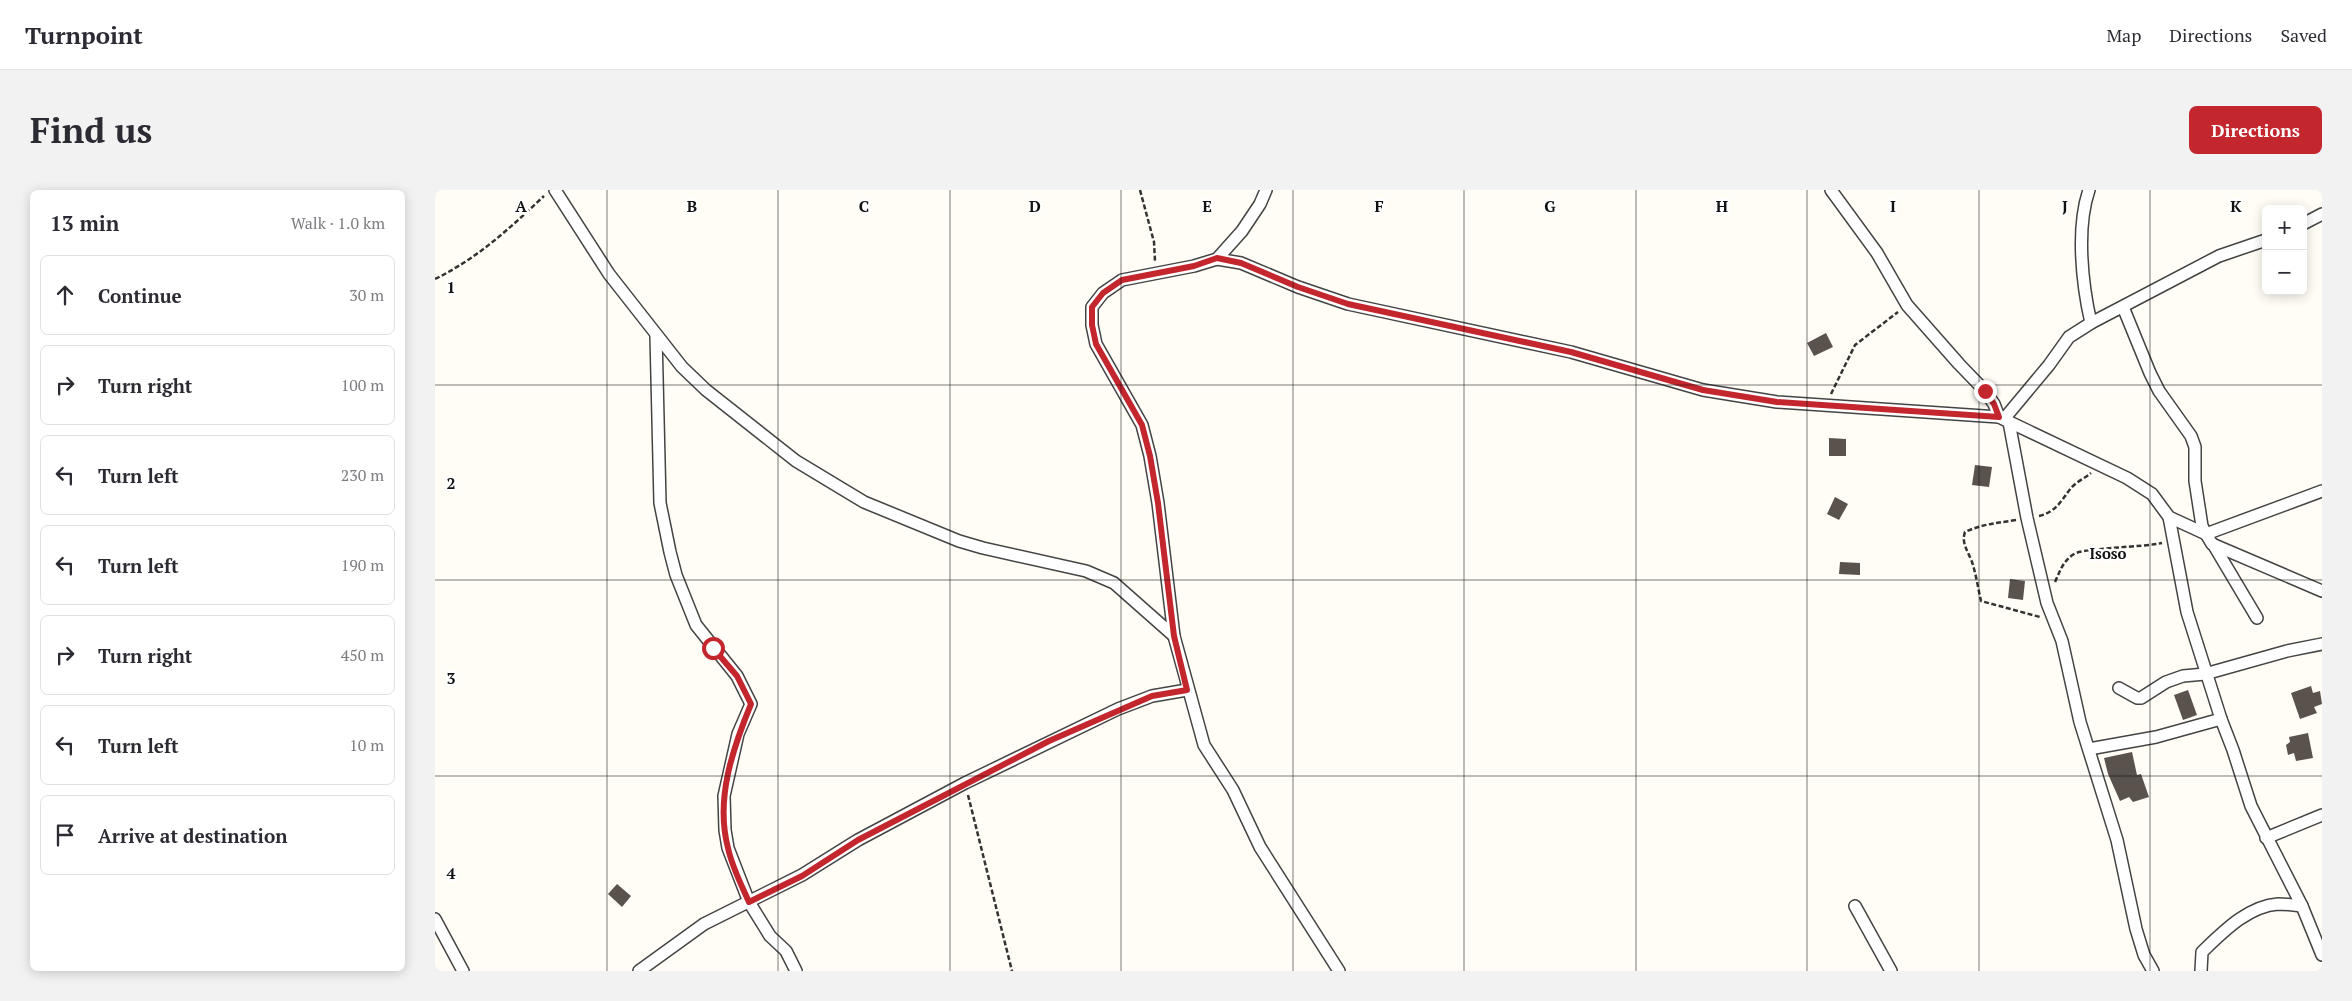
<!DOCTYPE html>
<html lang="en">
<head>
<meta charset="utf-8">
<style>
	body { margin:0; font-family:"PT Serif",serif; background:#f2f2f3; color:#2b2b33 }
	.controls { position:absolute; right:15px; top:15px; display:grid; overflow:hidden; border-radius:8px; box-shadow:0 2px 12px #0003 }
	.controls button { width:45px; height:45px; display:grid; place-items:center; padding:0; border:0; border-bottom:1px solid #e1e1e2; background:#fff; color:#2b2b33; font:25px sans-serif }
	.stop { position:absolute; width:15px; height:15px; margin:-11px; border:4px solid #c4262e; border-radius:50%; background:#fff }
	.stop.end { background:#c4262e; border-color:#fff; box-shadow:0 1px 5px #0008 }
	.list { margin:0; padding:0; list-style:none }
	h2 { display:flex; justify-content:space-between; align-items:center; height:65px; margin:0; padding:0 20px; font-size:21px }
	h2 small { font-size:16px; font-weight:400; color:#7c7c81 }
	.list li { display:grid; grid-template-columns:32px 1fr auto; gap:15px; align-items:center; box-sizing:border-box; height:80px; margin:0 10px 10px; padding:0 10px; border:1px solid #e1e1e2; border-radius:8px }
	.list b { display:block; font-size:19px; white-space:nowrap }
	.list em { font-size:16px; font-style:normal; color:#7c7c81 }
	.icon { flex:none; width:28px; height:28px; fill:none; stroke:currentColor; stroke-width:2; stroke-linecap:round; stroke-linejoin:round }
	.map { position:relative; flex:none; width:1887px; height:781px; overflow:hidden; border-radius:8px }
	header { display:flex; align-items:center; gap:30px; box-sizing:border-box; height:70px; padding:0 25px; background:#fff; border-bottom:1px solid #e1e1e2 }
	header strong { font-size:24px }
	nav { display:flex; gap:28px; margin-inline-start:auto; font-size:18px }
	.intro { display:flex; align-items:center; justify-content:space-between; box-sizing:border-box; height:120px; padding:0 30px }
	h1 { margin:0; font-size:35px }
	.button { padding:12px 22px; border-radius:8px; background:#c4262e; color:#fff; font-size:18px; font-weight:700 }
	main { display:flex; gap:30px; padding:0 30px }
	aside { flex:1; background:#fff; border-radius:8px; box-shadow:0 2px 12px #0003 }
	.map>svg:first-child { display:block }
	.building { fill:#5a524d }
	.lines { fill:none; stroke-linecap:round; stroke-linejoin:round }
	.minor-casing { stroke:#444; stroke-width:14 }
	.path { stroke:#333; stroke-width:2.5; stroke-dasharray:5 2.5; stroke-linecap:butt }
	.minor { stroke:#fff; stroke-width:11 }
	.route { stroke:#c4262e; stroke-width:6 }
	.grid { fill:none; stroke:#111; stroke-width:1; stroke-opacity:0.55 }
	.labels { text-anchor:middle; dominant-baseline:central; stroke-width:5; stroke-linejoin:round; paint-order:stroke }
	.quarter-label { font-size:15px; font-weight:bold; fill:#111; stroke:#fff }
	.grid-label { font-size:16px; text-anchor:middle; font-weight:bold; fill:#111; stroke:#fff; stroke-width:5; stroke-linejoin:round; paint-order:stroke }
</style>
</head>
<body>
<header>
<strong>Turnpoint</strong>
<nav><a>Map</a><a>Directions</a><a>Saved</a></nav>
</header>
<div class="intro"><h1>Find us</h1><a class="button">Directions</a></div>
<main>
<aside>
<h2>13 min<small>Walk · 1.0 km</small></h2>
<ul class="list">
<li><svg class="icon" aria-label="ahead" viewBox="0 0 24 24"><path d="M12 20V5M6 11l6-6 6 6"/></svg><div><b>Continue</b></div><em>30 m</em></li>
<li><svg class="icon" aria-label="right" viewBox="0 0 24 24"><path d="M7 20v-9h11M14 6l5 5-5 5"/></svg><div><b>Turn right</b></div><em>100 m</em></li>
<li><svg class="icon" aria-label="left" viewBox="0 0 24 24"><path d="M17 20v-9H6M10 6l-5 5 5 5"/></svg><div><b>Turn left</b></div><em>230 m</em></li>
<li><svg class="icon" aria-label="left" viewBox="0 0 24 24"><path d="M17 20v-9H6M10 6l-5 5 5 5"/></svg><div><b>Turn left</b></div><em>190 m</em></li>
<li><svg class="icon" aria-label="right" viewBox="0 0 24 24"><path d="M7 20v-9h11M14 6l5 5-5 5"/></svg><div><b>Turn right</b></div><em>450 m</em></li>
<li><svg class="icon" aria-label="left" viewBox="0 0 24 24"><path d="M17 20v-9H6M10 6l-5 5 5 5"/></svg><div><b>Turn left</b></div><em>10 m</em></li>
<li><svg class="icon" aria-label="arrive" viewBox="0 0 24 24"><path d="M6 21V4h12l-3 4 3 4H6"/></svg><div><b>Arrive at destination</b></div></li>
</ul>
</aside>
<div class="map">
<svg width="1887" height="781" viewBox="0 0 1887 781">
	<rect width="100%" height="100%" fill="#fffdf5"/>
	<g class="building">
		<polygon points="1391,143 1398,157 1379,166 1372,153"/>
		<polygon points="1394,248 1411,249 1411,266 1394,266"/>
		<polygon points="1540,275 1557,277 1554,297 1537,295"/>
		<polygon points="1400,307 1413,314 1404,330 1392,324"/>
		<polygon points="1405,372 1425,373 1425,385 1404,384"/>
		<polygon points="1575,389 1590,391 1588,410 1573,408"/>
		<polygon points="1876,496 1878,503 1885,501 1887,514 1879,517 1882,523 1865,529 1856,503"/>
		<polygon points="1753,500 1762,525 1748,530 1739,505"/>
		<polygon points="1873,543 1878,568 1861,571 1859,563 1853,565 1851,555 1855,552 1854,547"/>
		<polygon points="1697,562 1702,585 1706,584 1714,607 1698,612 1694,607 1685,611 1673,584 1669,568"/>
		<polygon points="182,694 196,706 187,717 173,704"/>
	</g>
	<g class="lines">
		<g class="minor-casing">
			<g id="minor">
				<polyline points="120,0 174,84 247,177 271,200 361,271 429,312 524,351 548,358 651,381 679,393 739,446"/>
				<polyline points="831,0 825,14 807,41 782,69 759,76 687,90 668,103 657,117 657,135 661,154 707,235 715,266 723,313 739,446 769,555 798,600 825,657 904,781"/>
				<polyline points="1396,0 1442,63 1472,115 1524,174 1550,201 1559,214 1564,227 1692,288 1717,304 1734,327 1771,344 1777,354 1887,401"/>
				<path d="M1654,0C1641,38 1647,94 1656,133"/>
				<polyline points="1868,34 1887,24"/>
				<polyline points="782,69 806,73 863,97 913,114 1136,162 1268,200 1342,212 1564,227"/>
				<polyline points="1688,117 1715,183 1724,201 1756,246 1760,257 1760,291 1767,336 1771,344 1887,301"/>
				<polyline points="221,145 225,313 235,362 241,385 261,435 302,486 316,514 303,544 289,606 290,640 293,658 314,712 335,746 351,761 361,781"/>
				<polyline points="1569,229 1614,175 1634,147 1656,133 1784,66 1831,50"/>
				<polyline points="1574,232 1592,328 1612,413 1627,451 1645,532 1682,650 1701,739 1709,765 1718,781"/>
				<polyline points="1734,327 1752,422 1786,529 1798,560 1816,616 1867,716 1887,765"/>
				<polyline points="1778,354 1822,428"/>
				<polyline points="1684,498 1702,508 1706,508 1731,492 1748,486 1770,484 1852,461 1887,454"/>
				<polyline points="1654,559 1721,547 1786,529"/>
				<polyline points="1831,648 1887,625"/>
				<polyline points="1420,716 1456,781"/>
				<polyline points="0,729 28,781"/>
				<polyline points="204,781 269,734 367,685 423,650 530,593 683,519 717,506 752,500"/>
				<path d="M1766,781L1767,762C1788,742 1813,716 1843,714C1851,714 1859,715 1867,716"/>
			</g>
		</g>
		<g class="path">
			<polyline points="705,0 719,52 720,71"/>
			<path d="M0,89C43,68 75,38 109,6"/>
			<polyline points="1396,204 1420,155 1463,122"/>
			<path d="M1604,326C1621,322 1626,311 1636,298C1641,292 1650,288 1656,283"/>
			<path d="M1581,330C1563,333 1547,334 1530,342C1526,353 1533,361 1537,372C1541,384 1543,398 1546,411L1605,427"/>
			<path d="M1620,392C1625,381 1628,371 1639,364C1647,358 1710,357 1727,353"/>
			<polyline points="533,605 577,781"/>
		</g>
		<use href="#minor" class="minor"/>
	</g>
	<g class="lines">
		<path class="route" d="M278,458L302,486L316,514C298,558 280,609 293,658C297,677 306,694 314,712L367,686L423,650L614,551L717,506L752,500L739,446L723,313L715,266L707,235L661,154L657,135V117L668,103L687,90L759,76L782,68L806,73L863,97L913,114L1136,162L1268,200L1342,212L1564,227L1559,214L1550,201"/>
	</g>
	<path class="grid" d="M172,0V781M343,0V781M515,0V781M686,0V781M858,0V781M1029,0V781M1201,0V781M1372,0V781M1544,0V781M1715,0V781M0,195H1887M0,390H1887M0,586H1887"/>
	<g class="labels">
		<g class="quarter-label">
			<text x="1673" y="363">Isoso</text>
		</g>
	</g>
	<g class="grid-label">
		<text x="86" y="22">A</text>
		<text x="257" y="22">B</text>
		<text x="429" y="22">C</text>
		<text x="600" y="22">D</text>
		<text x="772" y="22">E</text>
		<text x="944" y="22">F</text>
		<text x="1115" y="22">G</text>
		<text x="1287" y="22">H</text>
		<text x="1458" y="22">I</text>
		<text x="1630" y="22">J</text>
		<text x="1801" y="22">K</text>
		<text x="16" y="103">1</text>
		<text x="16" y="299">2</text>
		<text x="16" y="494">3</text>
		<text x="16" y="689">4</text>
	</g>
</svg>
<div class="controls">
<button>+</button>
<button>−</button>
</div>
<div class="stop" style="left:278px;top:458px"></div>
<div class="stop end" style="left:1550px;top:201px"></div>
</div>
</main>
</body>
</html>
